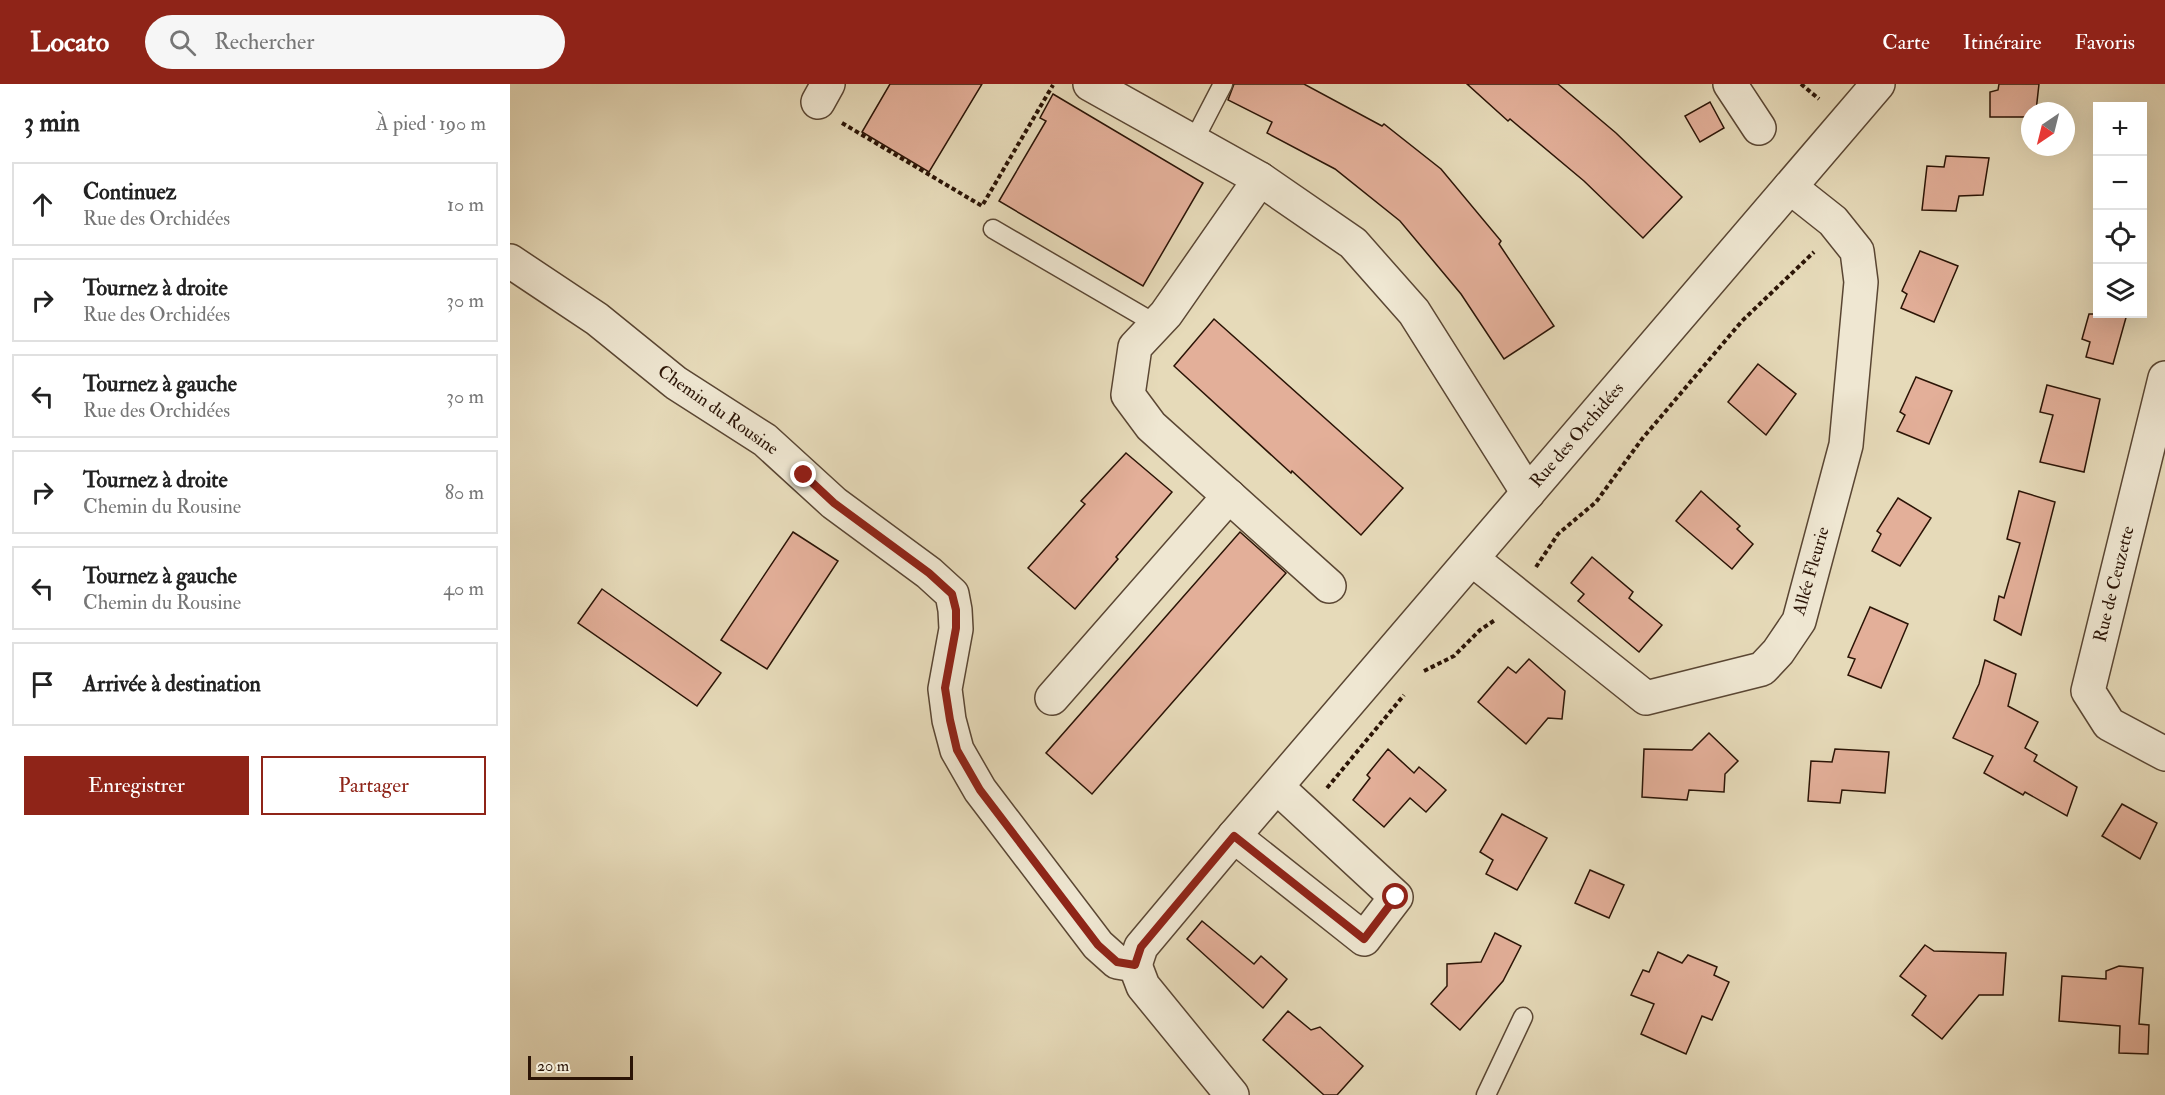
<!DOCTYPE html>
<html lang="fr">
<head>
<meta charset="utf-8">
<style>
	body { margin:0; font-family:"IM FELL Double Pica",serif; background:#f6f6f6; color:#222 }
	.controls { position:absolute; right:18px; top:18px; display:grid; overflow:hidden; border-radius:0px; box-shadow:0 6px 24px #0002 }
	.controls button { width:54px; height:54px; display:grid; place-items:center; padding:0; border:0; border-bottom:2px solid #e0e0e0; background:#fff; color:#222; font:30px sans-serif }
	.compass { position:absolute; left:1511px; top:18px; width:54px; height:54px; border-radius:50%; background:#fff; box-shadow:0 6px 24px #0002; rotate:215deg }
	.scale { position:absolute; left:18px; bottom:15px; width:105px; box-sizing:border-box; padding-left:6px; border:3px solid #2b1406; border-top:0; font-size:16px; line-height:21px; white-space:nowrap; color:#2b1406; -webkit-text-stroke:4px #efe7d2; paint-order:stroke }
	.stop { position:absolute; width:18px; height:18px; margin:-14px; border:4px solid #8f2418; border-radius:50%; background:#fff }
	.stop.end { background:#8f2418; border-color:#fff; box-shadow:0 2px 6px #0008 }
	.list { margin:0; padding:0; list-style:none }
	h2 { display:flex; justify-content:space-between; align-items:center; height:78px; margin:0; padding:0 24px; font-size:26px }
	h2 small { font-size:20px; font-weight:400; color:#767676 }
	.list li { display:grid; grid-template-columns:39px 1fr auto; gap:18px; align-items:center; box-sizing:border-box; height:84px; margin:0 12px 12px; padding:0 12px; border:2px solid #e0e0e0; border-radius:0px }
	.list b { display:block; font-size:22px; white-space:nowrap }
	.list p { margin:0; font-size:20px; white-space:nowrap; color:#767676 }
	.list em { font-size:20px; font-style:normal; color:#767676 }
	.actions { display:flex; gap:12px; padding:18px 24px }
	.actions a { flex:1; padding:14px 0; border:2px solid #8f2418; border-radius:0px; text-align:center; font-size:21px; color:#8f2418 }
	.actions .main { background:#8f2418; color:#fff }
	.icon { flex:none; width:33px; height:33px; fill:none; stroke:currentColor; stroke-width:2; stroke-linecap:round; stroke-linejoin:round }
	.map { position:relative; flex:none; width:1655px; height:1011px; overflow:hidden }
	header { display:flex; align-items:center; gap:36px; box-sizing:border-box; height:84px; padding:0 30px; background:#8f2418; color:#fff }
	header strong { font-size:28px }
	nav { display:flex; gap:33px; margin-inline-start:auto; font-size:21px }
	.search { width:420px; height:54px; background:#f6f6f6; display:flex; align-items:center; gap:15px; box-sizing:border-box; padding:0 21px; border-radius:33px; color:#767676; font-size:22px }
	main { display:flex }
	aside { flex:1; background:#fff }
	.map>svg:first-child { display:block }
	.building { fill:#e3af99; stroke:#2b1406; stroke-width:1.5 }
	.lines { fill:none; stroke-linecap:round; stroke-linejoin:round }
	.lane-casing { stroke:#5a4633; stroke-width:21 }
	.street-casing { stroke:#5a4633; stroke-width:36 }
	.path { stroke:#2b1406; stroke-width:4; stroke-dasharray:4.5 3; stroke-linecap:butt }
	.lane { stroke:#efe7d2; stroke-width:18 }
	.street { stroke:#efe7d2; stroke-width:33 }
	.route { stroke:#8f2418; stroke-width:8 }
	.labels { text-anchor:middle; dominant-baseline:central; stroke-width:6; stroke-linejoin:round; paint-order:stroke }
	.street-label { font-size:18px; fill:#2b1406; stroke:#efe7d2 }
</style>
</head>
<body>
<header>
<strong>Locato</strong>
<div class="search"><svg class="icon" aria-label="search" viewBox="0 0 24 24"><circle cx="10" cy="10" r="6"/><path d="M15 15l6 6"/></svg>Rechercher</div>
<nav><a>Carte</a><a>Itinéraire</a><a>Favoris</a></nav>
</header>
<main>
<aside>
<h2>3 min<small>À pied · 190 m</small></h2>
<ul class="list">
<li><svg class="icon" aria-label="ahead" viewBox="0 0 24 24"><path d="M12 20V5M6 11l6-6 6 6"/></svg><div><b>Continuez</b><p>Rue des Orchidées</p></div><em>10 m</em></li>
<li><svg class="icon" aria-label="right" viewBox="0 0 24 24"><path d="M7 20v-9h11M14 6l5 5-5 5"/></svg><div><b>Tournez à droite</b><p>Rue des Orchidées</p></div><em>30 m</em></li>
<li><svg class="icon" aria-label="left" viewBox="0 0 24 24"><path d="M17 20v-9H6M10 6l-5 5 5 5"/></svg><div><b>Tournez à gauche</b><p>Rue des Orchidées</p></div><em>30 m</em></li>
<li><svg class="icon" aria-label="right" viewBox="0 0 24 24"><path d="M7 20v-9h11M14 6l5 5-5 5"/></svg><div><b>Tournez à droite</b><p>Chemin du Rousine</p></div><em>80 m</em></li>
<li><svg class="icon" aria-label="left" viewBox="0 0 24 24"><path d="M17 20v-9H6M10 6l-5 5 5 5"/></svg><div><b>Tournez à gauche</b><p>Chemin du Rousine</p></div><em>40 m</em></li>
<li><svg class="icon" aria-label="arrive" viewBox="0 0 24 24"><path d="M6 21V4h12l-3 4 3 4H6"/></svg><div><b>Arrivée à destination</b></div></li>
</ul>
<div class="actions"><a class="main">Enregistrer</a><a>Partager</a></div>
</aside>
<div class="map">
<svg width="1655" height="1011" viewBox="0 0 1655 1011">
	<rect width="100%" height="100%" fill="#e6dab9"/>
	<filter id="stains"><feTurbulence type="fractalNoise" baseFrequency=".00333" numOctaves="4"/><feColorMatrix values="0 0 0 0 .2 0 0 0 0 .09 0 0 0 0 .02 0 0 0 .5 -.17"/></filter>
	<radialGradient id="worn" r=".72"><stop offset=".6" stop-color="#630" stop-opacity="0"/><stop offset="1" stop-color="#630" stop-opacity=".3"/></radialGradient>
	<g class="building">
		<polygon points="380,0 472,0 419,88 352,48"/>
		<polygon points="724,0 794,0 872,42 874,40 931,85 991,157 989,160 1044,242 994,275 951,210 890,137 825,85 757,49 762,38 718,16"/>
		<polygon points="957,0 1048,0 1106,49 1172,113 1133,154 1074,97 1000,35 998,37"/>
		<polygon points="1489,0 1529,0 1526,27 1520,27 1520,33 1480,33 1480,8 1488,6"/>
		<polygon points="543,10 693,99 633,202 489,117 536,37 530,34"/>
		<polygon points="1200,18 1214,44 1190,58 1175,32"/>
		<polygon points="1436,72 1479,74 1473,111 1449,112 1446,127 1412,126 1417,82 1434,83"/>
		<polygon points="1410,167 1448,182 1424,238 1391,224 1397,210 1392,207"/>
		<polygon points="1579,230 1617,230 1603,280 1576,273 1580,258 1572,255"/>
		<polygon points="704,235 893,404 851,451 782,387 781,389 664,282"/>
		<polygon points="1248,280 1286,310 1256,351 1218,318"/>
		<polygon points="1406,293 1442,307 1419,360 1387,347 1395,331 1390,328"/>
		<polygon points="1537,301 1590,315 1574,388 1530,378 1543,331 1530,328"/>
		<polygon points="616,369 662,408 606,473 608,475 565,525 518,484 575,420 571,417"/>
		<polygon points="1191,407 1230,442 1227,445 1243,460 1222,485 1166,437"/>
		<polygon points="1509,407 1545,418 1511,551 1484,536 1489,512 1494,514 1510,459 1497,455"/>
		<polygon points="1388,414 1421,434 1390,482 1362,467 1371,450 1367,447"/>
		<polygon points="283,448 328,477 257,585 211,556"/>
		<polygon points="730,448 776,489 582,710 536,669"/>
		<polygon points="1082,473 1123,508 1119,514 1152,541 1129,568 1068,517 1074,510 1061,499"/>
		<polygon points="92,505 211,589 187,622 68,539"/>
		<polygon points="1360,523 1398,540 1371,604 1338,591 1345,575 1338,573"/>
		<polygon points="1019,575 1055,607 1052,635 1038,634 1016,660 968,618 998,583 1006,589"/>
		<polygon points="1475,576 1506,590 1498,622 1528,638 1515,664 1527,671 1524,677 1567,703 1557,732 1515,708 1513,711 1474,689 1483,672 1443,654 1469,600"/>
		<polygon points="1199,649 1228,677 1215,690 1214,708 1179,706 1177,716 1132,713 1134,665 1182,666"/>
		<polygon points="878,665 904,689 909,683 936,706 916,728 900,714 874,743 843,716 860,694 857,691"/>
		<polygon points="1325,665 1379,668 1375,709 1332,706 1330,719 1298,717 1301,677 1322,678"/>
		<polygon points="1612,720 1647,739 1630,775 1592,752"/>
		<polygon points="992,730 1037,754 1007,806 976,790 983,776 970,768"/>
		<polygon points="1080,786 1114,801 1099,834 1065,819"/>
		<polygon points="692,837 744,880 751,872 777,895 753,924 677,855"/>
		<polygon points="985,849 1011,862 993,897 950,946 921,920 937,902 937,880 971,878"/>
		<polygon points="1415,861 1424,867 1496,869 1493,911 1469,911 1432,955 1402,931 1416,912 1390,892"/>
		<polygon points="1148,868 1172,879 1178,871 1207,883 1204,891 1219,898 1202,936 1192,932 1176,970 1131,950 1144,920 1121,911 1133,886 1139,888"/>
		<polygon points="1609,882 1633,884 1629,940 1639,941 1638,970 1609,969 1610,942 1549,937 1552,892 1596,895 1596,887"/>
		<polygon points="778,927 801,946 810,943 853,982 827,1011 814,1011 753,956"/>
	</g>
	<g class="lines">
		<g class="lane-casing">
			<g id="lane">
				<polyline points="683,58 713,0"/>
				<polyline points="483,145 646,240"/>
				<polyline points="976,1011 1013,933"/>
			</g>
		</g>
		<g class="street-casing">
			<g id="street">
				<polyline points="580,0 750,95 843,159 904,228 1018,409"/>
				<polyline points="1220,0 1249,44"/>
				<polyline points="308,18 318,0"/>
				<polyline points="750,95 656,230 625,263 618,311 641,342 819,502"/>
				<polyline points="0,177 87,235 166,299 255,356 324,419 419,489 442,510 445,526 446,545 435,605 439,636 447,666 470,706 588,861 607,878 625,881"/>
				<polyline points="1655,294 1578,607 1599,640 1655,670"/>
				<polyline points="962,475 1136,614 1252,585 1268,568 1289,537 1336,361 1351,198 1347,167 1323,137 1280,103"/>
				<polyline points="542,614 719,412"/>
				<polyline points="724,752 854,855 886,813 767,703"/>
				<polyline points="625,881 631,863 724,752 1368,0"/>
				<polyline points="625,881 633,902 722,1011"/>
			</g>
		</g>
		<g class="path">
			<polyline points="1291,0 1309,15"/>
			<polyline points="332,39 472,122 543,1"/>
			<polyline points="1026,483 1048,450 1086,418 1132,355 1232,237 1304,168"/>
			<polyline points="914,587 944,572 970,546 985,536"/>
			<polyline points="817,704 894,611"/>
		</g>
		<use href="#lane" class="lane"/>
		<use href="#street" class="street"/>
	</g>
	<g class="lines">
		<polyline class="route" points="294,391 324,419 419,489 442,510 446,526 446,544 435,604 440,636 447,666 470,706 588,861 607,878 625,881 631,863 724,752 854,855 886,813"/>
	</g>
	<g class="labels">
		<g class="street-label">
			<text transform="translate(208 326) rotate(35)">Chemin du Rousine</text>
			<text transform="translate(1067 351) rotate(-49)">Rue des Orchidées</text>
			<text transform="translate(1301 487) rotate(-74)">Allée Fleurie</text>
			<text transform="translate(1604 500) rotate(-76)">Rue de Ceuzette</text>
		</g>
	</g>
	<rect width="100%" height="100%" filter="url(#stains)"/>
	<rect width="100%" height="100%" fill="url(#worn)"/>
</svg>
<div class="controls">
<button>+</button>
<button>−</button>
<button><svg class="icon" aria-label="locate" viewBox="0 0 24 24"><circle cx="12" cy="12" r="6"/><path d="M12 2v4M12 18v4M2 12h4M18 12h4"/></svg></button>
<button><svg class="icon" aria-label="layers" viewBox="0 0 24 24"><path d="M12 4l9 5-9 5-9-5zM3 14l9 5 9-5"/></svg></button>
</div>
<svg class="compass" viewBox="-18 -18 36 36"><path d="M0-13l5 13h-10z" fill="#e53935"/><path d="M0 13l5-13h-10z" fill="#767676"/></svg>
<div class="scale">20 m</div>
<div class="stop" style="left:886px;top:813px"></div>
<div class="stop end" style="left:294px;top:391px"></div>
</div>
</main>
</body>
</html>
